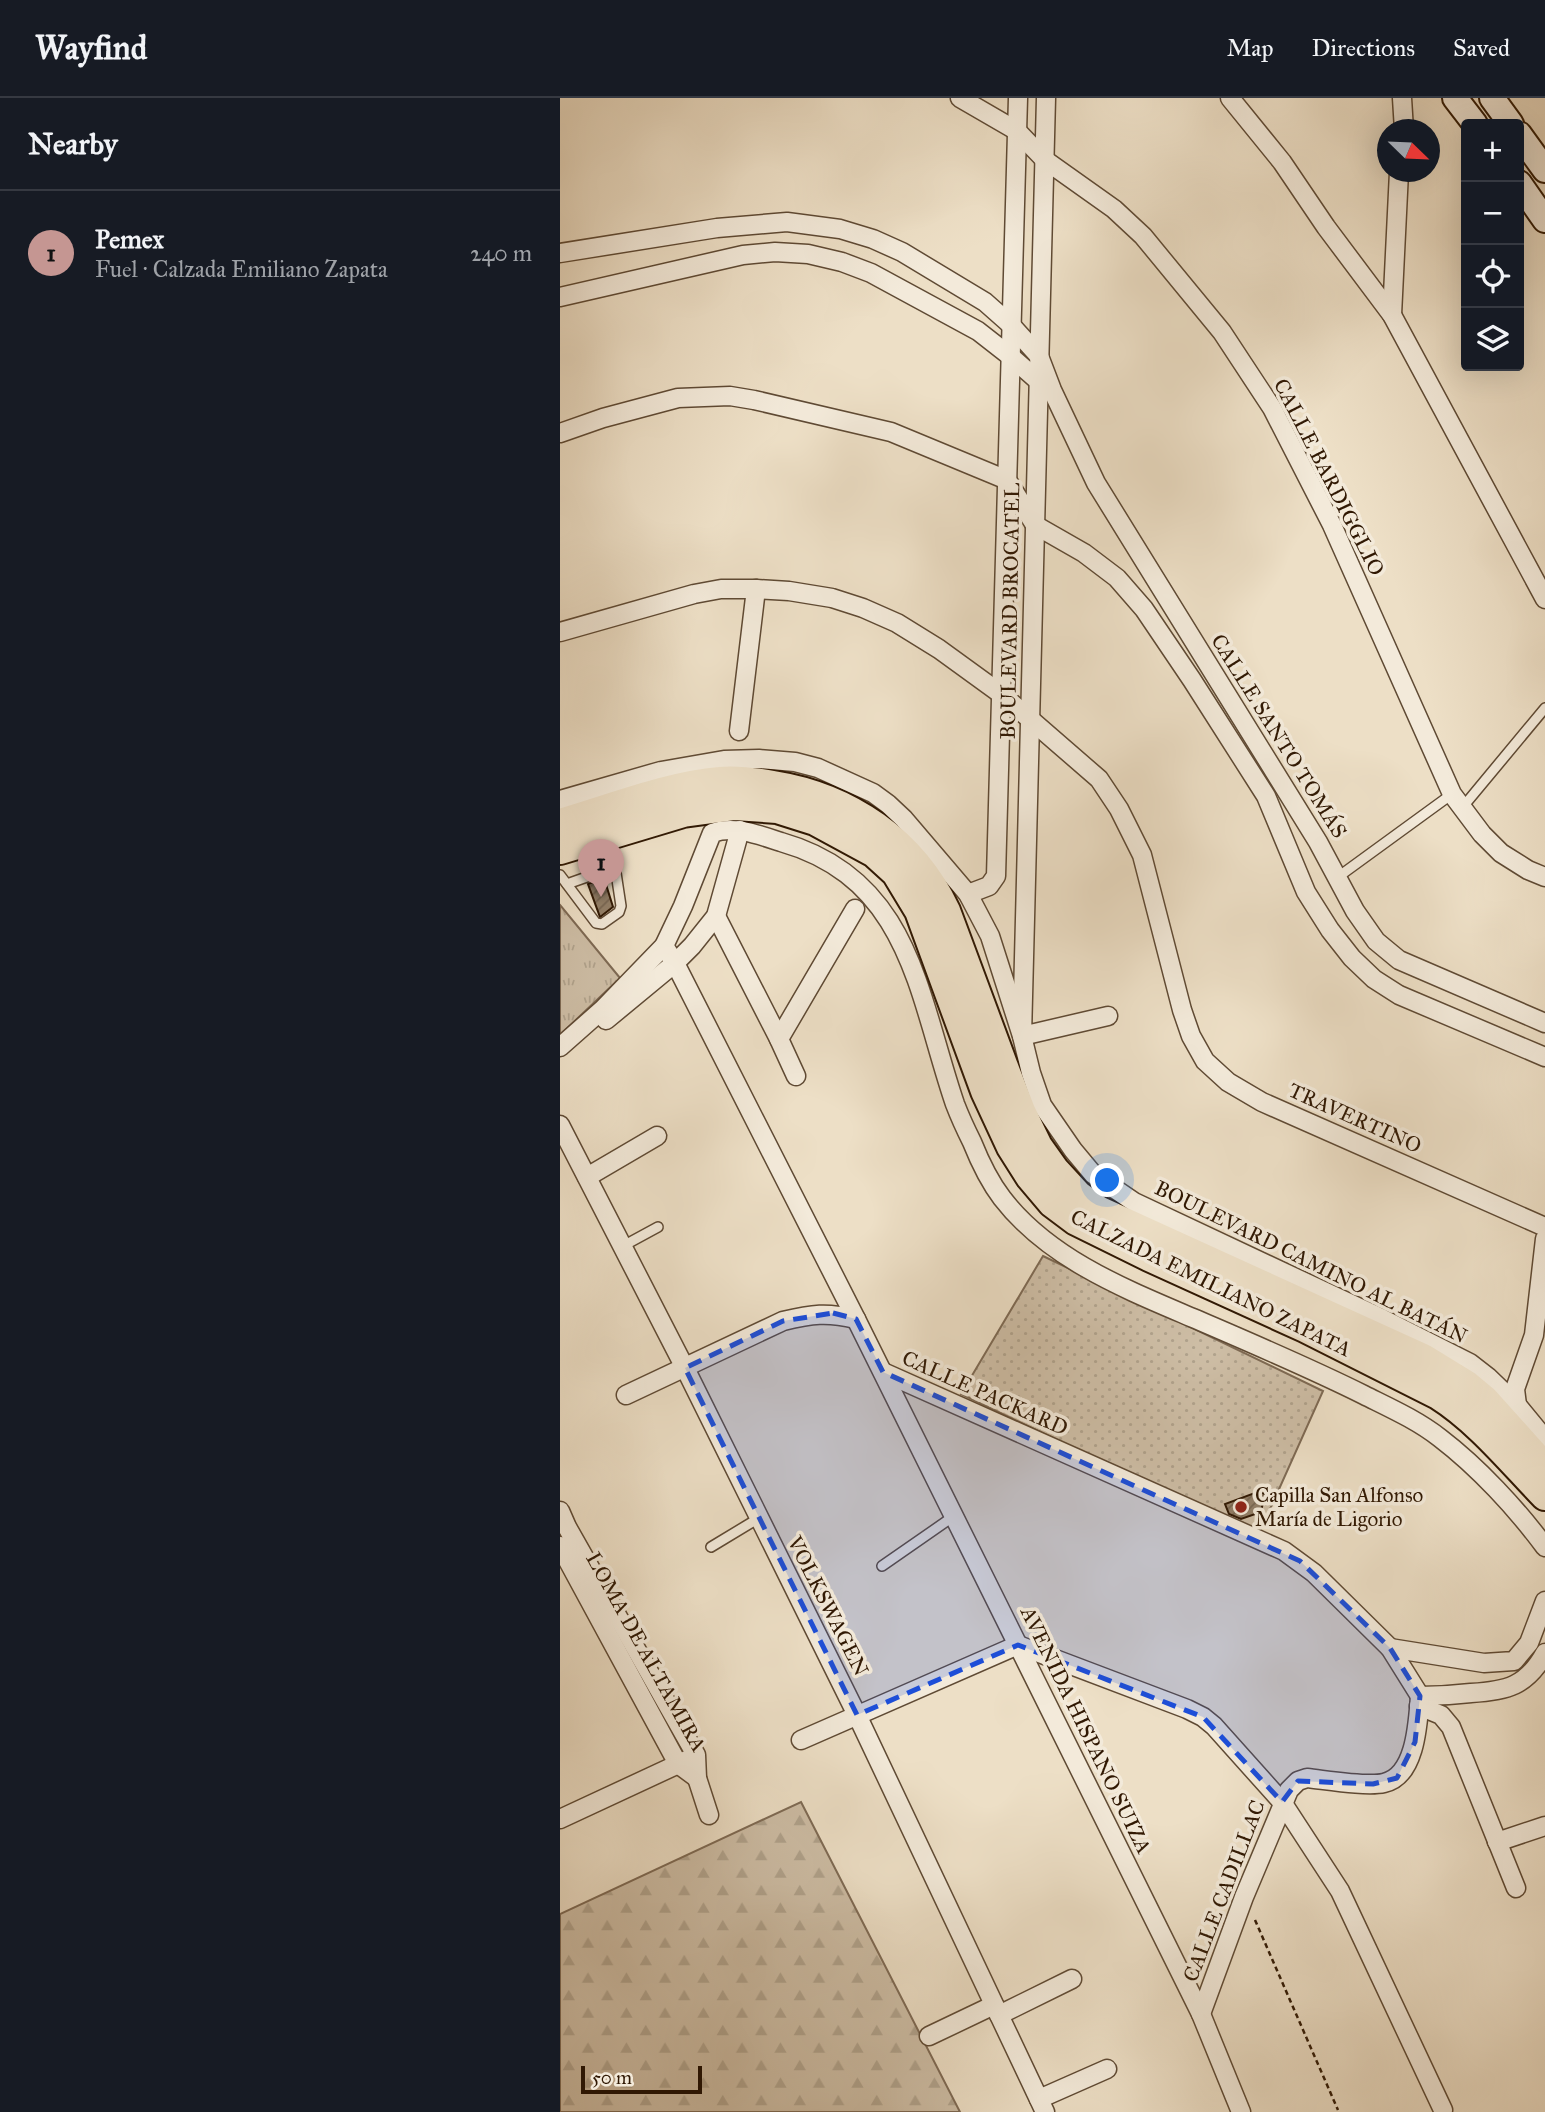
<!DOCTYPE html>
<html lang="en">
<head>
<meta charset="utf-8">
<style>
	body { margin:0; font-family:"IM FELL Great Primer",serif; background:#242831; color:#f1f3f6 }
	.controls { position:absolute; right:21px; top:21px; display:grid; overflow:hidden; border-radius:7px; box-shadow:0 7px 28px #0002 }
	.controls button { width:63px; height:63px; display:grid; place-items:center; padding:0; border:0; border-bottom:2px solid #363941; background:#171b24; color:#f1f3f6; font:35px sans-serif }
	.compass { position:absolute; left:817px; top:21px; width:63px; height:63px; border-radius:50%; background:#171b24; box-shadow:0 7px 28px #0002; rotate:113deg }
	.scale { position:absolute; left:21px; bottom:18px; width:121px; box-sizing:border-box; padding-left:7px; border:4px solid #301803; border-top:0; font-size:19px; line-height:24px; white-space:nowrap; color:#301803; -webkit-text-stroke:5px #f3eada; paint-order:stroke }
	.you { position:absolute; left:548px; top:1083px; width:24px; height:24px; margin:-18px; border:5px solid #fff; border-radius:50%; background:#1a73e8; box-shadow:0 0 0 10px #1a73e833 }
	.badge { display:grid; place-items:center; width:46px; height:46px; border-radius:50%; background:#c59692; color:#111; font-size:23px; font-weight:700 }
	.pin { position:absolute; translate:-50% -58px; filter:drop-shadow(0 2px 4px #0008) }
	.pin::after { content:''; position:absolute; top:37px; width:24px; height:21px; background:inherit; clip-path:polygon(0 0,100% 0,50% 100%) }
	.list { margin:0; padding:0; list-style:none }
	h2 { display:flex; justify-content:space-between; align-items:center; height:91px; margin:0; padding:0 28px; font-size:30px }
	h2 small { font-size:23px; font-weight:400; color:#9ea1a6 }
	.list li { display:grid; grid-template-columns:46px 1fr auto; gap:21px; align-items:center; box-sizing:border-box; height:126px; padding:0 28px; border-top:2px solid #363941 }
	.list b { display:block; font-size:26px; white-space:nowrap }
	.list p { margin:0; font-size:23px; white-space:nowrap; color:#9ea1a6 }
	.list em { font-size:23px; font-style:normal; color:#9ea1a6 }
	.icon { flex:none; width:38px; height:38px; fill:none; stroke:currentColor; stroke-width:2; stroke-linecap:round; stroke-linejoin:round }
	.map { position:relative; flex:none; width:985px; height:2014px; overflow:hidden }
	header { display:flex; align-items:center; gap:42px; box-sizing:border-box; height:98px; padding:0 35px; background:#171b24; border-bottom:2px solid #363941 }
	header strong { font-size:33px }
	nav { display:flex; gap:38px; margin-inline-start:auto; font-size:24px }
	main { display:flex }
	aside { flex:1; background:#171b24 }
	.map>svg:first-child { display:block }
	.grass { fill:url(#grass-tufts); stroke:#7e6a54; stroke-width:2 }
	.forest { fill:url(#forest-firs); stroke:#7e6a54; stroke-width:2 }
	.park { fill:url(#park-dots); stroke:#7e6a54; stroke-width:2 }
	.building { fill:url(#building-hatch); stroke:#301803; stroke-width:2 }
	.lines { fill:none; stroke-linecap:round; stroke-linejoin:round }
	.lane-casing { stroke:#5f4a34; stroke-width:12 }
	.street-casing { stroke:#5f4a34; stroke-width:21 }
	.secondary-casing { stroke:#301803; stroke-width:28 }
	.primary-casing { stroke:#301803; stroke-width:32 }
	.path { stroke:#301803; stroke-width:2.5; stroke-dasharray:5 3.5; stroke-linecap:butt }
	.lane { stroke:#f3eada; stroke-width:9 }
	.street { stroke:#f3eada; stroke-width:18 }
	.secondary { stroke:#f3eada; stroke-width:24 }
	.primary { stroke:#eddfc6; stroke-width:28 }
	.marked { fill:#1d4ed8; fill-opacity:0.2; stroke:#1d4ed8; stroke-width:5; stroke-dasharray:14 9; stroke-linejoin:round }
	.poi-dot { fill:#8f2418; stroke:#f3eada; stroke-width:2.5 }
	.labels { text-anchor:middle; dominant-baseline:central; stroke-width:7; stroke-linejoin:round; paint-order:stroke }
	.street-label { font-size:21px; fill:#301803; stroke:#f3eada }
	.poi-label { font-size:21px; fill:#301803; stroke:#f3eada; text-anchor:start }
</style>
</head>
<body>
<header>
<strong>Wayfind</strong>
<nav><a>Map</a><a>Directions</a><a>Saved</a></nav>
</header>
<main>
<aside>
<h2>Nearby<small></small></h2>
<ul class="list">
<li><span class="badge">1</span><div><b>Pemex</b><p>Fuel · Calzada Emiliano Zapata</p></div><em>240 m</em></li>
</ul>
</aside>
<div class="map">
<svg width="985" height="2014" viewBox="0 0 985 2014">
	<defs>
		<pattern id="grass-tufts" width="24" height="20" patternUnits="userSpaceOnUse" patternTransform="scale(1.75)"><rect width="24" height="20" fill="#cdbda5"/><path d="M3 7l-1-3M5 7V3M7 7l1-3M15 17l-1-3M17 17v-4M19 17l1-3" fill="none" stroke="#b0a28c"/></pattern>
		<pattern id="forest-firs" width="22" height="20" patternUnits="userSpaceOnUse" patternTransform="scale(1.75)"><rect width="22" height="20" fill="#cdbda5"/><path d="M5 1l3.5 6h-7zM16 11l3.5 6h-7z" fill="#b0a28c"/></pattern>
		<pattern id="park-dots" width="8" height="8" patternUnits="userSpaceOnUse" patternTransform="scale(1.75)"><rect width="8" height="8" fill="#cdbda5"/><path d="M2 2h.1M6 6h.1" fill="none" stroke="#b0a28c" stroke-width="1.8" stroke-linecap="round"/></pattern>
		<pattern id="building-hatch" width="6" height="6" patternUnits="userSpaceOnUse" patternTransform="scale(1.75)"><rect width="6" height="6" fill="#927f68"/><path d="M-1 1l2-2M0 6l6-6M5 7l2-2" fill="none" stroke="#786753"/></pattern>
	</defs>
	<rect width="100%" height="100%" fill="#eddfc6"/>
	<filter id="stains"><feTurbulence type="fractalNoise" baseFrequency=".00286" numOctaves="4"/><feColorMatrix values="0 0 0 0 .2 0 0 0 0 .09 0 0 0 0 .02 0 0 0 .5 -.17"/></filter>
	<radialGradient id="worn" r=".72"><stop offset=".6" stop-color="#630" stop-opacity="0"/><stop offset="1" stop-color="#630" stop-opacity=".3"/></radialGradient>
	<polygon class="grass" points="0,807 60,880 0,937"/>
	<polygon class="forest" points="241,1704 400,2014 0,2014 0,1816"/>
	<polygon class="park" points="483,1158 763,1293 698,1438 401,1296"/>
	<g class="building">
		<polygon points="44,780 53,809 40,819 28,786"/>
		<polygon points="700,1393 710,1400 703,1404 701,1414 681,1421 669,1416 665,1406"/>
	</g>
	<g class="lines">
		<g class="lane-casing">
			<g id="lane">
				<polyline points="902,710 985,610"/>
				<polyline points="0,777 36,825 42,826 59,814 61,808 51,742"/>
				<polyline points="778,779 892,696"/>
				<polyline points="7,786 55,769"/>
				<polyline points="63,1148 98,1129"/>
				<polyline points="151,1449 199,1420"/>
				<polyline points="322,1468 394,1418"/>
			</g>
		</g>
		<g class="street-casing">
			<g id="street">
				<polyline points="400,0 457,33 485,62 554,111 583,138 662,234 712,310 772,427 892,696 922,736 941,755 968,772 985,779"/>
				<polyline points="486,0 462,938 548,918"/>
				<polyline points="670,0 722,64 766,129 832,217 985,501"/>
				<polyline points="842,0 844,32"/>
				<polyline points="0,155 157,130 227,124 280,131 313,141 342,154 425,204 451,227 479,258 492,292 536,385 758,744 795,813 816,843 839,862 985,925"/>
				<polyline points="0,199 183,157 215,154 248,156 282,164 311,175 418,233 450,258 483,287"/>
				<polyline points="832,217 839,74"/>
				<polyline points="0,335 43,320 118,300 170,298 194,302 331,334 447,382 475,427 524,455 557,480 584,511 632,582 706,698 746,794 770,832 792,860 814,881 839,897 985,959"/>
				<polyline points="0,534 134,496 161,491 196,491 229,493 272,500 303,510 337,525 379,551 441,596 539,681 559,711 582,757 622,912 631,938 645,963 668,984 702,1004 985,1129"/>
				<polyline points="179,633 196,491"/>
				<polyline points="0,702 101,673 164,662 199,661 235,664 258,670 313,695 328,706 344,721 408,796 430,838 462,938 471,975 482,1007 513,1052 533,1076 574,1104 823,1221 910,1265 928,1279 957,1307 985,1341"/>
				<polyline points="408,796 429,788 436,778 458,0"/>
				<polyline points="156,818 219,941 236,978"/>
				<polyline points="104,848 115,865 296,1221 641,1916 681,2014"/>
				<polyline points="46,922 115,865 132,848 156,818 180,732"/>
				<polyline points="219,941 295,811"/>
				<path d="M0,949L43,911L104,848L123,808L152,735C175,727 199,737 221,744C351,781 358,898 395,1006C400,1019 406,1032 412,1044C420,1064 429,1083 442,1100C489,1161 565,1191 633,1220C691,1245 748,1269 804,1297C830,1310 857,1322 880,1340C918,1369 957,1411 985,1449"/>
				<polyline points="0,1027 125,1270 297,1617 485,2014"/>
				<polyline points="27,1079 97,1038"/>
				<polyline points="323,1274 724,1453 754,1475 830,1550 860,1598"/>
				<path d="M66,1297L223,1223C252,1216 267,1214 296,1221"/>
				<polyline points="957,1307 955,1291 974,1237 985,1141"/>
				<polyline points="0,1413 7,1429 136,1657 137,1680 149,1717"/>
				<polyline points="0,1448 118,1666 137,1680"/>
				<polyline points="830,1550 924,1565 954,1563 969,1545 985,1503"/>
				<path d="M860,1598C877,1598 894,1597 911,1595C947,1593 967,1588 985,1555"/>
				<polyline points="859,1608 881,1617 891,1629 956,1790"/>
				<polyline points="241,1642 458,1547 627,1611 643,1619 654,1628 722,1704 780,1793 883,2012"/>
				<polyline points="0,1721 127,1662"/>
				<polyline points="937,1744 985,1728"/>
				<path d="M641,1916L684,1799L729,1692L738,1683L747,1680C766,1682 807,1689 824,1685C856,1678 858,1624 860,1598"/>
				<polyline points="439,1917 512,1881"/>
				<polyline points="369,1938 434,1907"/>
				<polyline points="479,2001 547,1971"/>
			</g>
		</g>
		<g class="secondary-casing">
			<g id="secondary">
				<polyline points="895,0 915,26"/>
				<polyline points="932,0 951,26"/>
				<polyline points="959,36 985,72"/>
				<polyline points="959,85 985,122"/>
			</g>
		</g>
		<g class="primary-casing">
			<g id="primary">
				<path d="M0,725C49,711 109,687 160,683C177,681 196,684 213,687C289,699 353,743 386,813L447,977L461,1013L478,1048L495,1072L518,1097L538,1112L863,1260L907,1287L925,1302L985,1369"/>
				<path d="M0,752L123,715L175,708L217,711L255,723L314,755L336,775L359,813L425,993L451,1049L470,1079L492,1105L516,1123L589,1159L745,1230L878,1297C919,1323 951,1363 985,1398"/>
			</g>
		</g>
		<polyline class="path" points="695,1822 778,2012"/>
		<use href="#lane" class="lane"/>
		<use href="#street" class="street"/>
		<use href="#secondary" class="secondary"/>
		<use href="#primary" class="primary"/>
	</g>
	<path class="marked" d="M273,1215L296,1221L323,1274L740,1463L830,1550L860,1598L855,1644L837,1680L813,1686L738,1683L722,1704L643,1619L458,1547L297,1617L125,1270L223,1223Z"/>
	<circle class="poi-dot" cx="681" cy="1409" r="7"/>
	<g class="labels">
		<g class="street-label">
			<text transform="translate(769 379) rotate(63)">CALLE BARDIGGLIO</text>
			<text transform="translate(450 513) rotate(-89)">BOULEVARD BROCATEL</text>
			<text transform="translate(719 638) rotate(58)">CALLE SANTO TOMÁS</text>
			<text transform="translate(795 1020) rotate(24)">TRAVERTINO</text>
			<text transform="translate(751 1164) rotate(26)">BOULEVARD CAMINO AL BATÁN</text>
			<text transform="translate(651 1185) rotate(26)">CALZADA EMILIANO ZAPATA</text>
			<text transform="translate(425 1295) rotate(24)">CALLE PACKARD</text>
			<text transform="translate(268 1508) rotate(63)">VOLKSWAGEN</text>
			<text transform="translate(86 1554) rotate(61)">LOMA DE ALTAMIRA</text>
			<text transform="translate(526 1632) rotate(64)">AVENIDA HISPANO SUIZA</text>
			<text transform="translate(664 1793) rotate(-69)">CALLE CADILLAC</text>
		</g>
		<g class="poi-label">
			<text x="695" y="1397">Capilla San Alfonso<tspan x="695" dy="24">María de Ligorio</tspan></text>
		</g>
	</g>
	<rect width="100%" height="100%" filter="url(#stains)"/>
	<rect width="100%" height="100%" fill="url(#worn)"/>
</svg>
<div class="controls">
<button>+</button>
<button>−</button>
<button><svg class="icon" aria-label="locate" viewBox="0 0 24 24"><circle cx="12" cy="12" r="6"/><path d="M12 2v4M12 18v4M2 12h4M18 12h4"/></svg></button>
<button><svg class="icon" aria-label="layers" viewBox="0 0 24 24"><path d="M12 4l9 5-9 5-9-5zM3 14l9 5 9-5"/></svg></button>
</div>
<svg class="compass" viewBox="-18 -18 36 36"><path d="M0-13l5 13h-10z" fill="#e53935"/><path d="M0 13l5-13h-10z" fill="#9ea1a6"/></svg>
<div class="scale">50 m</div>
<div class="you"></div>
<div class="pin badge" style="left:41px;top:799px">1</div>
</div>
</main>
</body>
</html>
